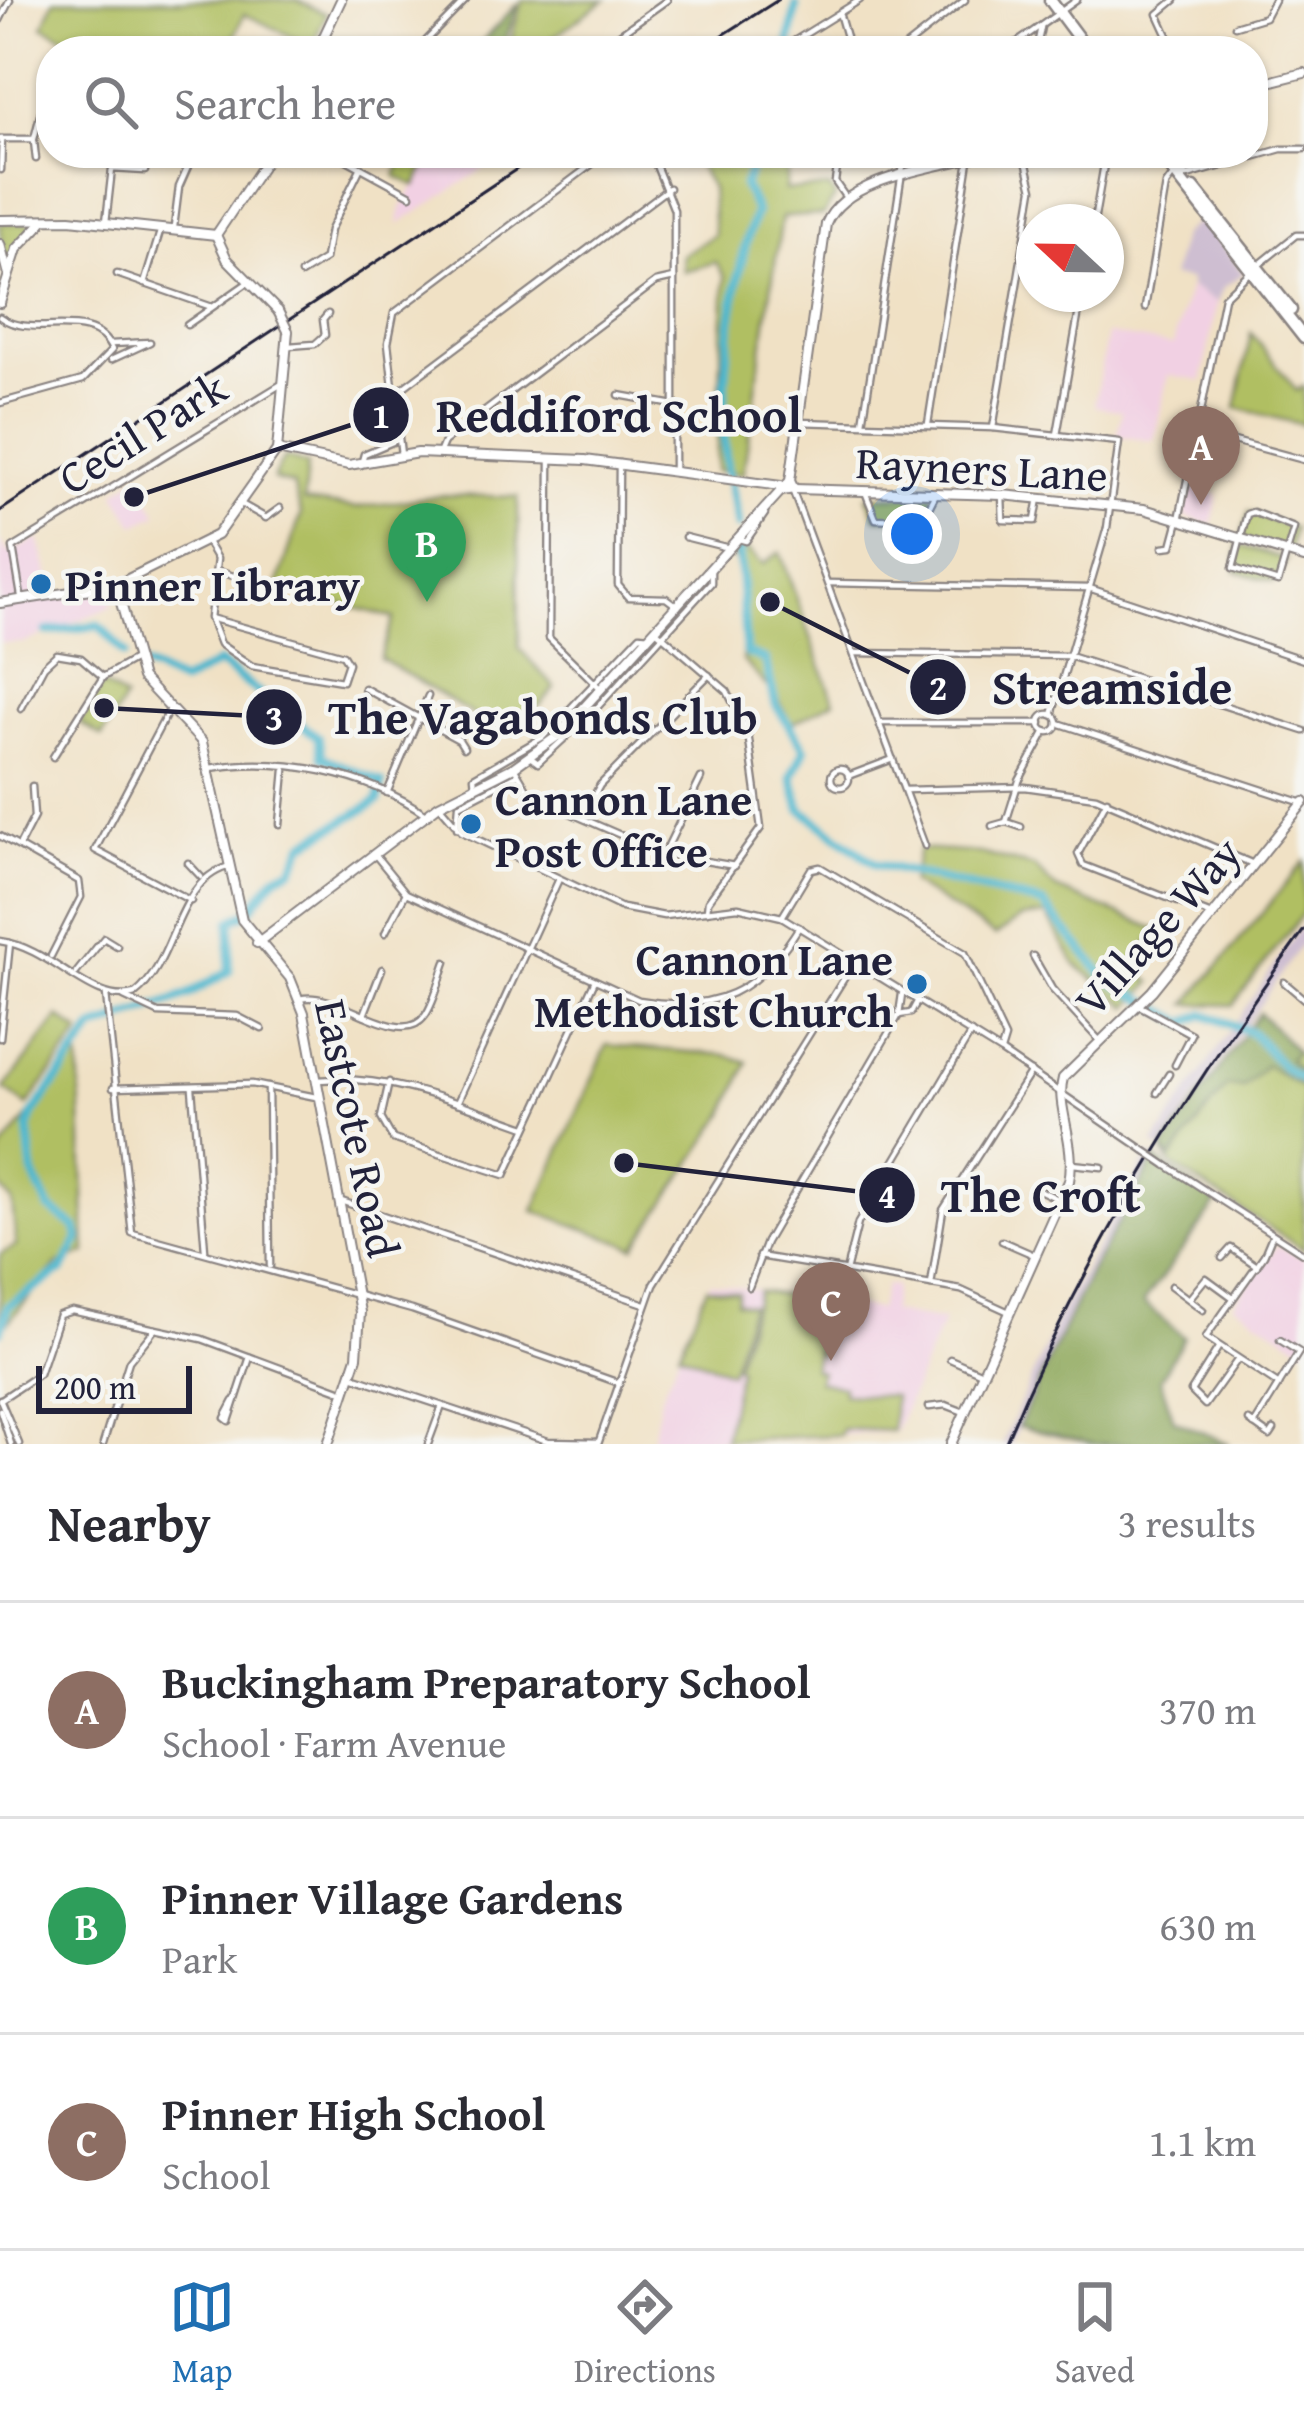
<!DOCTYPE html>
<html lang="en">
<head>
<meta charset="utf-8">
<style>
	body { margin:0; font-family:"Gentium Book Plus",serif; background:#f7f7f7; color:#2b2b33 }
	.compass { position:absolute; left:1016px; top:204px; width:108px; height:108px; border-radius:50%; background:#fff; box-shadow:0 3px 9px #0004; rotate:292deg }
	.scale { position:absolute; left:36px; bottom:30px; width:156px; box-sizing:border-box; padding-left:12px; border:6px solid #22223b; border-top:0; font-size:33px; line-height:42px; white-space:nowrap; color:#22223b; -webkit-text-stroke:9px #f6f6f2; paint-order:stroke }
	.you { position:absolute; left:912px; top:534px; width:42px; height:42px; margin:-30px; border:9px solid #fff; border-radius:50%; background:#1a73e8; box-shadow:0 0 0 18px #1a73e833 }
	.badge { display:grid; place-items:center; width:78px; height:78px; border-radius:50%; background:#1f6fb2; color:#fff; font-size:39px; font-weight:700 }
	.pin { position:absolute; translate:-50% -99px; filter:drop-shadow(0 3px 6px #0008) }
	.pin::after { content:''; position:absolute; top:63px; width:42px; height:36px; background:inherit; clip-path:polygon(0 0,100% 0,50% 100%) }
	.list { margin:0; padding:0; list-style:none }
	h2 { display:flex; justify-content:space-between; align-items:center; height:156px; margin:0; padding:0 48px; font-size:51px }
	h2 small { font-size:39px; font-weight:400; color:#7c7c81 }
	.list li { display:grid; grid-template-columns:78px 1fr auto; gap:36px; align-items:center; box-sizing:border-box; height:216px; padding:0 48px; border-top:3px solid #e1e1e2 }
	.list b { display:block; font-size:45px; white-space:nowrap }
	.list p { margin:0; font-size:39px; white-space:nowrap; color:#7c7c81 }
	.list em { font-size:39px; font-style:normal; color:#7c7c81 }
	.icon { flex:none; width:66px; height:66px; fill:none; stroke:currentColor; stroke-width:2; stroke-linecap:round; stroke-linejoin:round }
	.map { position:relative; flex:none; width:1304px; height:1444px; overflow:hidden }
	.search { position:absolute; background:#fff; box-shadow:0 3px 9px #0004; left:36px; right:36px; top:36px; height:132px; display:flex; align-items:center; gap:30px; box-sizing:border-box; padding:0 42px; border-radius:48px; color:#7c7c81; font-size:45px }
	.sheet { height:804px; background:#fff }
	nav { display:flex; justify-content:space-around; align-items:center; box-sizing:border-box; height:168px; border-top:3px solid #e1e1e2; background:#fff; font-size:33px; color:#7c7c81 }
	nav a { display:grid; justify-items:center; gap:6px }
	nav .on { color:#1f6fb2 }
	.map>svg:first-child { display:block }
	.built { fill:#f1d0e3 }
	.industrial { fill:#cebed1 }
	.green { fill:#b0bf62; stroke:#69704e; stroke-width:3 }
	.forest { fill:#8ca658; stroke:#57644a; stroke-width:3 }
	.lines { fill:none; stroke-linecap:round; stroke-linejoin:round }
	.river { stroke:#4fb7cd; stroke-width:9 }
	.minor-casing { stroke:#898280; stroke-width:9 }
	.tertiary-casing { stroke:#898280; stroke-width:12 }
	.primary-casing { stroke:#898280; stroke-width:15 }
	.minor { stroke:#fff; stroke-width:4.5 }
	.tertiary { stroke:#fff; stroke-width:8 }
	.primary { stroke:#fff; stroke-width:10 }
	.rail { stroke:#22223b; stroke-width:3 }
	.minor-bridge-casing { stroke:#898280; stroke-width:9; stroke-linecap:butt }
	.tertiary-bridge-casing { stroke:#898280; stroke-width:12; stroke-linecap:butt }
	.minor-bridge { stroke:#fff; stroke-width:4.5 }
	.tertiary-bridge { stroke:#fff; stroke-width:8 }
	.poi-dot { fill:#1f6fb2; stroke:#f6f6f2; stroke-width:4.5 }
	.labels { text-anchor:middle; dominant-baseline:central; stroke-width:9; stroke-linejoin:round; paint-order:stroke }
	.street-label { font-size:45px; fill:#22223b; stroke:#f6f6f2 }
	.poi-label { font-size:45px; font-weight:bold; fill:#22223b; stroke:#f6f6f2; text-anchor:start }
	.leader { fill:none; stroke:#22223b; stroke-width:4.5 }
	.callout-dot { fill:#22223b; stroke:#f6f6f2; stroke-width:4.5 }
	.mark-label { font-size:36px; text-anchor:middle; font-weight:bold; fill:#fff }
	.callout-label { font-size:48px; text-anchor:middle; font-weight:bold; fill:#22223b; stroke:#f6f6f2; stroke-width:9; stroke-linejoin:round; paint-order:stroke }
</style>
</head>
<body>
<div class="map">
<svg width="1304" height="1444" viewBox="0 0 1304 1444">
	<rect width="100%" height="100%" fill="#f6f6f2"/>
	<filter id="ink" filterUnits="userSpaceOnUse"><feTurbulence type="fractalNoise" baseFrequency=".00833" numOctaves="2"/><feDisplacementMap in="SourceGraphic" scale="24" xChannelSelector="R" yChannelSelector="G"/><feConvolveMatrix kernelMatrix="1 2 1 2 8 2 1 2 1" color-interpolation-filters="sRGB"/></filter>
	<filter id="wash" filterUnits="userSpaceOnUse"><feTurbulence type="fractalNoise" baseFrequency=".004" numOctaves="4" result="noise"/><feDisplacementMap in="SourceGraphic" scale="48" xChannelSelector="R" yChannelSelector="G"/><feGaussianBlur stdDeviation="2.7" result="paint"/><feColorMatrix in="noise" values="0 0 0 0 0 0 0 0 0 0 0 0 0 0 0 0 0 1.4 0 .05"/><feComposite in="paint" operator="in"/></filter>
	<g filter="url(#wash)">
		<rect width="100%" height="100%" fill="#f0e1c5"/>
		<g class="built">
			<polygon points="434,153 508,153 398,225 401,208"/>
			<polygon points="1189,286 1217,303 1202,381 1168,375 1154,441 1117,436 1122,411 1094,406 1107,334 1173,345"/>
			<polygon points="136,478 158,514 135,525 115,492"/>
			<polygon points="1190,487 1218,495 1212,525 1184,516"/>
			<polygon points="39,538 55,597 106,590 113,606 24,643 0,643 0,541 8,554"/>
			<polygon points="1277,1246 1304,1258 1304,1348 1233,1304"/>
			<polygon points="710,1282 878,1310 885,1285 895,1286 891,1312 943,1321 895,1432 651,1443 660,1398"/>
		</g>
		<g class="industrial">
			<polygon points="1201,218 1244,273 1223,288 1217,303 1189,286 1190,280 1171,277 1182,235"/>
			<polygon points="1304,921 1304,941 1160,1150 1154,1145 1157,1139"/>
			<polygon points="1149,1155 1155,1159 1074,1302 1011,1444 1002,1444 1062,1309"/>
		</g>
		<g class="green">
			<polygon points="54,0 296,0 326,14 312,46 244,14 228,51 95,51 43,26"/>
			<polygon points="522,0 605,0 534,51 508,51"/>
			<polygon points="405,153 432,153 416,186 396,176"/>
			<polygon points="691,153 790,153 785,190 830,188 835,197 823,215 782,217 743,474 716,471 725,277 716,262 683,271 682,255 714,235 711,188"/>
			<polygon points="0,223 34,223 6,265 5,262"/>
			<polygon points="1251,333 1297,391 1304,386 1304,425 1236,408"/>
			<polygon points="284,457 307,465 304,501 356,508 443,495 518,497 519,648 555,688 524,723 503,733 380,658 394,618 277,587 301,514 293,485 273,479"/>
			<polygon points="934,495 924,519 876,517 867,497"/>
			<polygon points="1249,512 1294,528 1289,553 1240,538"/>
			<polygon points="739,543 763,564 780,552 834,701 792,724 776,696 743,661 742,567 732,556"/>
			<polygon points="1238,545 1287,560 1274,582 1236,571"/>
			<polygon points="102,684 125,699 102,737 79,723"/>
			<polygon points="919,849 980,853 1034,867 1056,889 1159,930 1130,966 1152,982 1129,1007 1075,964 1047,915 1021,918 995,936 911,883"/>
			<polygon points="1304,862 1304,912 1233,1005 1187,1004"/>
			<polygon points="1259,1013 1304,1059 1304,1250 1173,1166 1163,1153"/>
			<polygon points="59,1017 81,1033 27,1106 4,1089"/>
			<polygon points="607,1045 726,1055 748,1062 725,1114 635,1247 534,1211"/>
			<polygon points="79,1053 86,1253 58,1264 0,1331 0,1254 16,1246 12,1202 0,1187 0,1152"/>
			<polygon points="707,1287 738,1292 736,1302 751,1305 730,1372 679,1352"/>
			<polygon points="758,1291 829,1302 820,1357 817,1348 813,1369 820,1371 818,1381 843,1387 843,1394 894,1396 892,1431 842,1429 840,1435 724,1440 739,1368 735,1366"/>
		</g>
		<g class="forest">
			<polygon points="518,3 502,51 473,51"/>
			<polygon points="1259,1013 1296,1051 1289,1060 1304,1075 1301,1087 1266,1065 1243,1088 1227,1086 1171,1159 1163,1149"/>
			<polygon points="1155,1159 1217,1203 1143,1303 1184,1337 1160,1379 1174,1420 1230,1444 1094,1444 1018,1427 1090,1272"/>
		</g>
		<g class="lines">
			<g class="river">
				<polyline points="788,51 796,6"/>
				<path d="M738,526C736,504 728,483 726,461C719,398 733,271 756,212L744,186L756,153"/>
				<polyline points="739,547 746,653 765,660 776,705 805,749 792,776 801,809 875,864 1043,904 1107,979 1186,1023 1204,1014 1251,1032 1284,1068 1304,1081"/>
				<polyline points="47,632 99,625 125,654"/>
				<polyline points="0,1331 8,1306 62,1270 79,1240 76,1228 49,1208 33,1173 28,1128 33,1114 94,1029 188,995 229,971 231,921 248,912 275,877 293,868 304,844 378,801 382,783 322,757 318,737 219,663 181,683 145,666"/>
			</g>
		</g>
	</g>
	<g filter="url(#ink)">
		<g class="lines">
			<g class="minor-casing">
				<g id="minor">
					<polyline points="1175,0 1158,14 1175,51"/>
					<polyline points="840,16 850,51"/>
					<polyline points="0,20 10,0"/>
					<polyline points="1235,26 1265,17 1274,0"/>
					<polyline points="55,51 55,49"/>
					<polyline points="416,51 466,0"/>
					<polyline points="596,51 667,0"/>
					<polyline points="778,51 860,0"/>
					<polyline points="900,51 965,0"/>
					<polyline points="1005,51 1077,0"/>
					<polyline points="1036,51 1041,27"/>
					<polyline points="0,139 34,139 51,72"/>
					<polyline points="34,141 36,159"/>
					<polyline points="334,153 411,195"/>
					<polyline points="651,153 674,210 674,470"/>
					<polyline points="839,153 835,182 844,195"/>
					<polyline points="1,170 2,139"/>
					<polyline points="1187,176 1281,149 1304,149"/>
					<polyline points="106,222 112,169 145,171"/>
					<polyline points="1094,222 1106,153"/>
					<polyline points="174,227 179,187 194,153"/>
					<polyline points="1260,264 1296,235 1304,235"/>
					<polyline points="117,274 212,307"/>
					<polyline points="301,274 325,259 330,230 361,167"/>
					<polyline points="144,284 160,232"/>
					<polyline points="1145,308 1166,185 1174,174"/>
					<path d="M0,317C32,341 92,306 112,350L83,380L0,403"/>
					<polyline points="187,325 250,281"/>
					<polyline points="289,346 315,344 325,335 323,320 328,314"/>
					<polyline points="111,360 150,342 111,344"/>
					<polyline points="619,395 674,405"/>
					<polyline points="392,396 669,188"/>
					<polyline points="799,422 993,428 1119,442 1107,528 1052,715"/>
					<polyline points="863,423 905,153"/>
					<polyline points="928,424 969,160"/>
					<polyline points="993,428 1033,189 1024,153"/>
					<polyline points="1197,431 1304,460"/>
					<polyline points="1057,435 1082,294"/>
					<polyline points="439,454 444,442 656,282 674,278"/>
					<polyline points="401,455 388,343 394,313 607,153"/>
					<polyline points="550,460 549,638 602,690"/>
					<polyline points="619,463 618,585 628,597 666,598 678,607"/>
					<polyline points="361,465 364,454 397,440"/>
					<polyline points="793,492 925,846"/>
					<polyline points="866,494 876,519 922,521 937,492"/>
					<polyline points="1002,495 1003,520 1035,521 1039,498"/>
					<polyline points="243,505 266,518 280,508"/>
					<polygon points="1253,512 1294,528 1278,582 1233,568 1247,514"/>
					<polyline points="685,537 729,548"/>
					<polyline points="739,539 746,541 765,514"/>
					<polyline points="207,542 217,559 210,618 220,644 252,666 342,681 348,663 343,655 210,618"/>
					<polyline points="1163,547 1172,546 1179,520 1224,297 1251,271"/>
					<polyline points="217,571 273,588"/>
					<polyline points="828,583 1089,588 1304,660"/>
					<polyline points="21,596 13,548 280,385"/>
					<polyline points="657,631 727,691 748,733 761,828 708,901 707,911"/>
					<polyline points="854,653 1069,656 1304,731"/>
					<polyline points="364,688 459,740 464,748"/>
					<polyline points="170,708 95,850 191,901"/>
					<polyline points="21,709 44,666 57,654 81,658 103,677"/>
					<circle cx="1049" cy="723" r="9"/>
					<polyline points="880,723 1041,723"/>
					<polyline points="1058,723 1303,803"/>
					<polyline points="53,757 103,677 135,659"/>
					<polyline points="530,757 538,763 593,712 711,583 711,569"/>
					<polyline points="514,767 531,796 664,854 735,866"/>
					<path d="M210,768C281,756 367,773 427,815"/>
					<circle cx="840" cy="778" r="9"/>
					<polyline points="848,776 893,759"/>
					<polyline points="475,787 474,777 543,737 640,635 649,636"/>
					<polyline points="905,790 1025,787 1096,797 1251,863"/>
					<polyline points="387,793 428,696"/>
					<polyline points="1107,800 1078,854 1083,865 1214,916"/>
					<polyline points="439,805 462,832 622,908 664,916 738,907 782,917 1001,1052 1144,1150"/>
					<polyline points="583,815 600,785 709,675"/>
					<polyline points="1006,822 1019,781 1046,731"/>
					<polyline points="280,824 285,770"/>
					<polyline points="992,826 1006,822 1021,827"/>
					<polyline points="457,828 459,805 517,775"/>
					<polyline points="0,836 79,881 81,897 51,956"/>
					<polyline points="19,846 34,817 32,786"/>
					<polyline points="664,854 701,778"/>
					<path d="M376,856L406,893L639,1000C716,1013 758,993 799,927"/>
					<polyline points="188,863 201,877"/>
					<polyline points="782,917 811,869 820,867 965,953 1005,1038 1001,1051"/>
					<polyline points="385,933 406,893"/>
					<path d="M0,941C53,948 92,1007 135,994C176,963 175,882 227,867"/>
					<polyline points="1033,956 1052,989 1100,1041"/>
					<polyline points="76,973 104,938 117,946"/>
					<polyline points="1284,982 1304,999"/>
					<polyline points="106,995 132,1233 412,1310 619,1383"/>
					<polyline points="124,997 158,1013 237,1016 262,1029"/>
					<path d="M300,999C336,988 400,1051 425,1016C435,1002 440,978 446,962"/>
					<polyline points="1138,1005 1191,1034 1175,1065"/>
					<polyline points="364,1015 382,969"/>
					<polyline points="899,1015 911,1013 917,1002"/>
					<polyline points="0,1038 10,943"/>
					<path d="M318,1080C391,1074 457,1103 526,1127"/>
					<polyline points="389,1082 381,1118 393,1139 505,1175 595,980"/>
					<polyline points="268,1087 270,1266"/>
					<polyline points="113,1088 252,1084 316,1097"/>
					<polyline points="192,1088 205,1250"/>
					<polyline points="1157,1093 1169,1074"/>
					<polyline points="457,1103 559,879"/>
					<polyline points="1072,1164 1102,1167"/>
					<polyline points="1166,1165 1304,1254"/>
					<polyline points="1033,1187 1060,1200"/>
					<polyline points="338,1200 645,1304"/>
					<polyline points="1272,1236 1264,1255 1206,1337 1279,1385"/>
					<polyline points="1002,1241 1034,1255"/>
					<polyline points="759,1256 961,1290 1009,1312"/>
					<polyline points="1222,1258 1231,1248 1257,1266"/>
					<polyline points="846,1271 858,1223 971,1033"/>
					<polyline points="931,1285 943,1210 1031,1072"/>
					<polyline points="1171,1286 1203,1310"/>
					<polyline points="749,1287 766,1242 899,1015 902,994"/>
					<polyline points="1189,1299 1206,1278 1232,1297"/>
					<polyline points="1218,1348 1191,1391 1205,1405 1238,1359"/>
					<polyline points="950,1359 982,1373"/>
					<polyline points="352,1376 548,1441 598,1442"/>
					<polyline points="0,1399 19,1444"/>
					<polyline points="0,1400 39,1374 59,1315 72,1311 202,1339 345,1392"/>
					<polyline points="234,1401 225,1418 229,1421 250,1357"/>
					<polyline points="929,1407 946,1405 964,1412"/>
					<polyline points="0,1410 11,1444"/>
					<polyline points="1249,1421 1270,1436 1274,1430"/>
					<polyline points="1254,1425 1299,1352 1280,1340"/>
					<polyline points="103,1444 129,1361 155,1329"/>
					<polyline points="428,1444 442,1406"/>
					<polyline points="598,1444 654,1284 853,964"/>
				</g>
			</g>
			<g class="tertiary-casing">
				<g id="tertiary">
					<polyline points="317,51 341,0"/>
					<polyline points="1253,86 1304,73"/>
					<polyline points="0,220 70,219 216,235"/>
					<polyline points="216,235 227,259 278,311"/>
					<polyline points="216,235 271,153"/>
					<polyline points="0,244 7,271"/>
					<polyline points="0,303 17,249 42,223"/>
					<polyline points="277,450 349,465 418,453 585,460 781,486"/>
					<polyline points="794,489 1002,495 1144,509 1304,558"/>
					<path d="M782,491L794,489L790,481L826,224C846,175 943,167 992,153"/>
					<polyline points="116,585 142,678 202,742 242,920 290,978 304,1013 360,1312 357,1357 328,1444"/>
					<polyline points="0,603 116,585 217,535 277,450 288,331"/>
					<polyline points="257,943 439,805 514,767 559,735 790,481"/>
					<path d="M951,1444L1069,1181C1077,1143 1055,1106 1063,1078L1152,991L1304,802"/>
				</g>
			</g>
			<g class="primary-casing">
				<g id="primary">
					<polyline points="1050,0 1088,51"/>
					<polyline points="1159,153 1304,338"/>
					<polyline points="1168,153 1183,174"/>
					<polyline points="1194,188 1291,310"/>
				</g>
			</g>
			<use href="#minor" class="minor"/>
			<use href="#tertiary" class="tertiary"/>
			<use href="#primary" class="primary"/>
			<g class="rail">
				<polyline points="698,51 778,0"/>
				<polyline points="0,511 541,153"/>
				<path d="M1005,1444C1082,1259 1186,1092 1304,930"/>
			</g>
			<g class="minor-bridge-casing">
				<polyline id="minor-bridge" points="1144,1150 1166,1165"/>
			</g>
			<g class="tertiary-bridge-casing">
				<polyline id="tertiary-bridge" points="278,311 288,331"/>
			</g>
			<use href="#minor-bridge" class="minor-bridge"/>
			<use href="#tertiary-bridge" class="tertiary-bridge"/>
		</g>
	</g>
	<g class="poi-dot">
		<circle cx="41" cy="584" r="12"/>
		<circle cx="471" cy="824" r="12"/>
		<circle cx="917" cy="984" r="12"/>
	</g>
	<g class="labels">
		<g class="street-label">
			<text transform="translate(142 432) rotate(-32)">Cecil Park</text>
			<text transform="translate(982 468) rotate(3)">Rayners Lane</text>
			<text transform="translate(1157 926) rotate(-48)">Village Way</text>
			<text transform="translate(358 1128) rotate(78)">Eastcote Road</text>
		</g>
		<g class="poi-label">
			<text x="65" y="584">Pinner Library</text>
			<text x="495" y="798">Cannon Lane<tspan x="495" dy="52">Post Office</tspan></text>
			<text x="893" y="958" text-anchor="end">Cannon Lane<tspan x="893" dy="52">Methodist Church</tspan></text>
		</g>
	</g>
	<path class="leader" d="M134 497L381 415M770 602L938 687M104 708L274 717M624 1163L887 1195"/>
	<g class="callout-dot">
		<circle cx="134" cy="497" r="12"/>
		<circle cx="770" cy="602" r="12"/>
		<circle cx="104" cy="708" r="12"/>
		<circle cx="624" cy="1163" r="12"/>
		<circle cx="381" cy="415" r="30"/>
		<circle cx="938" cy="687" r="30"/>
		<circle cx="274" cy="717" r="30"/>
		<circle cx="887" cy="1195" r="30"/>
	</g>
	<g class="mark-label">
		<text x="381" y="428">1</text>
		<text x="938" y="700">2</text>
		<text x="274" y="730">3</text>
		<text x="887" y="1208">4</text>
	</g>
	<g class="callout-label">
		<text x="619" y="432">Reddiford School</text>
		<text x="1112" y="704">Streamside</text>
		<text x="543" y="734">The Vagabonds Club</text>
		<text x="1041" y="1212">The Croft</text>
	</g>
</svg>
<svg class="compass" viewBox="-18 -18 36 36"><path d="M0-13l5 13h-10z" fill="#e53935"/><path d="M0 13l5-13h-10z" fill="#7c7c81"/></svg>
<div class="scale">200 m</div>
<div class="you"></div>
<div class="pin badge" style="left:1201px;top:505px;background:#8d6e63">A</div>
<div class="pin badge" style="left:427px;top:602px;background:#2e9e5b">B</div>
<div class="pin badge" style="left:831px;top:1361px;background:#8d6e63">C</div>
<div class="search"><svg class="icon" aria-label="search" viewBox="0 0 24 24"><circle cx="10" cy="10" r="6"/><path d="M15 15l6 6"/></svg>Search here</div>
</div>
<section class="sheet">
<h2>Nearby<small>3 results</small></h2>
<ul class="list">
<li><span class="badge" style="background:#8d6e63">A</span><div><b>Buckingham Preparatory School</b><p>School · Farm Avenue</p></div><em>370 m</em></li>
<li><span class="badge" style="background:#2e9e5b">B</span><div><b>Pinner Village Gardens</b><p>Park</p></div><em>630 m</em></li>
<li><span class="badge" style="background:#8d6e63">C</span><div><b>Pinner High School</b><p>School</p></div><em>1.1 km</em></li>
</ul>
</section>
<nav>
<a class="on"><svg class="icon" aria-label="map" viewBox="0 0 24 24"><path d="M3 6l6-2 6 2 6-2v14l-6 2-6-2-6 2zM9 4v14M15 6v14"/></svg>Map</a>
<a><svg class="icon" aria-label="directions" viewBox="0 0 24 24"><path d="M12 3l9 9-9 9-9-9zM9 14v-3h6M13 9l2 2-2 2"/></svg>Directions</a>
<a><svg class="icon" aria-label="saved" viewBox="0 0 24 24"><path d="M7 4h10v16l-5-4-5 4z"/></svg>Saved</a>
</nav>
</body>
</html>
